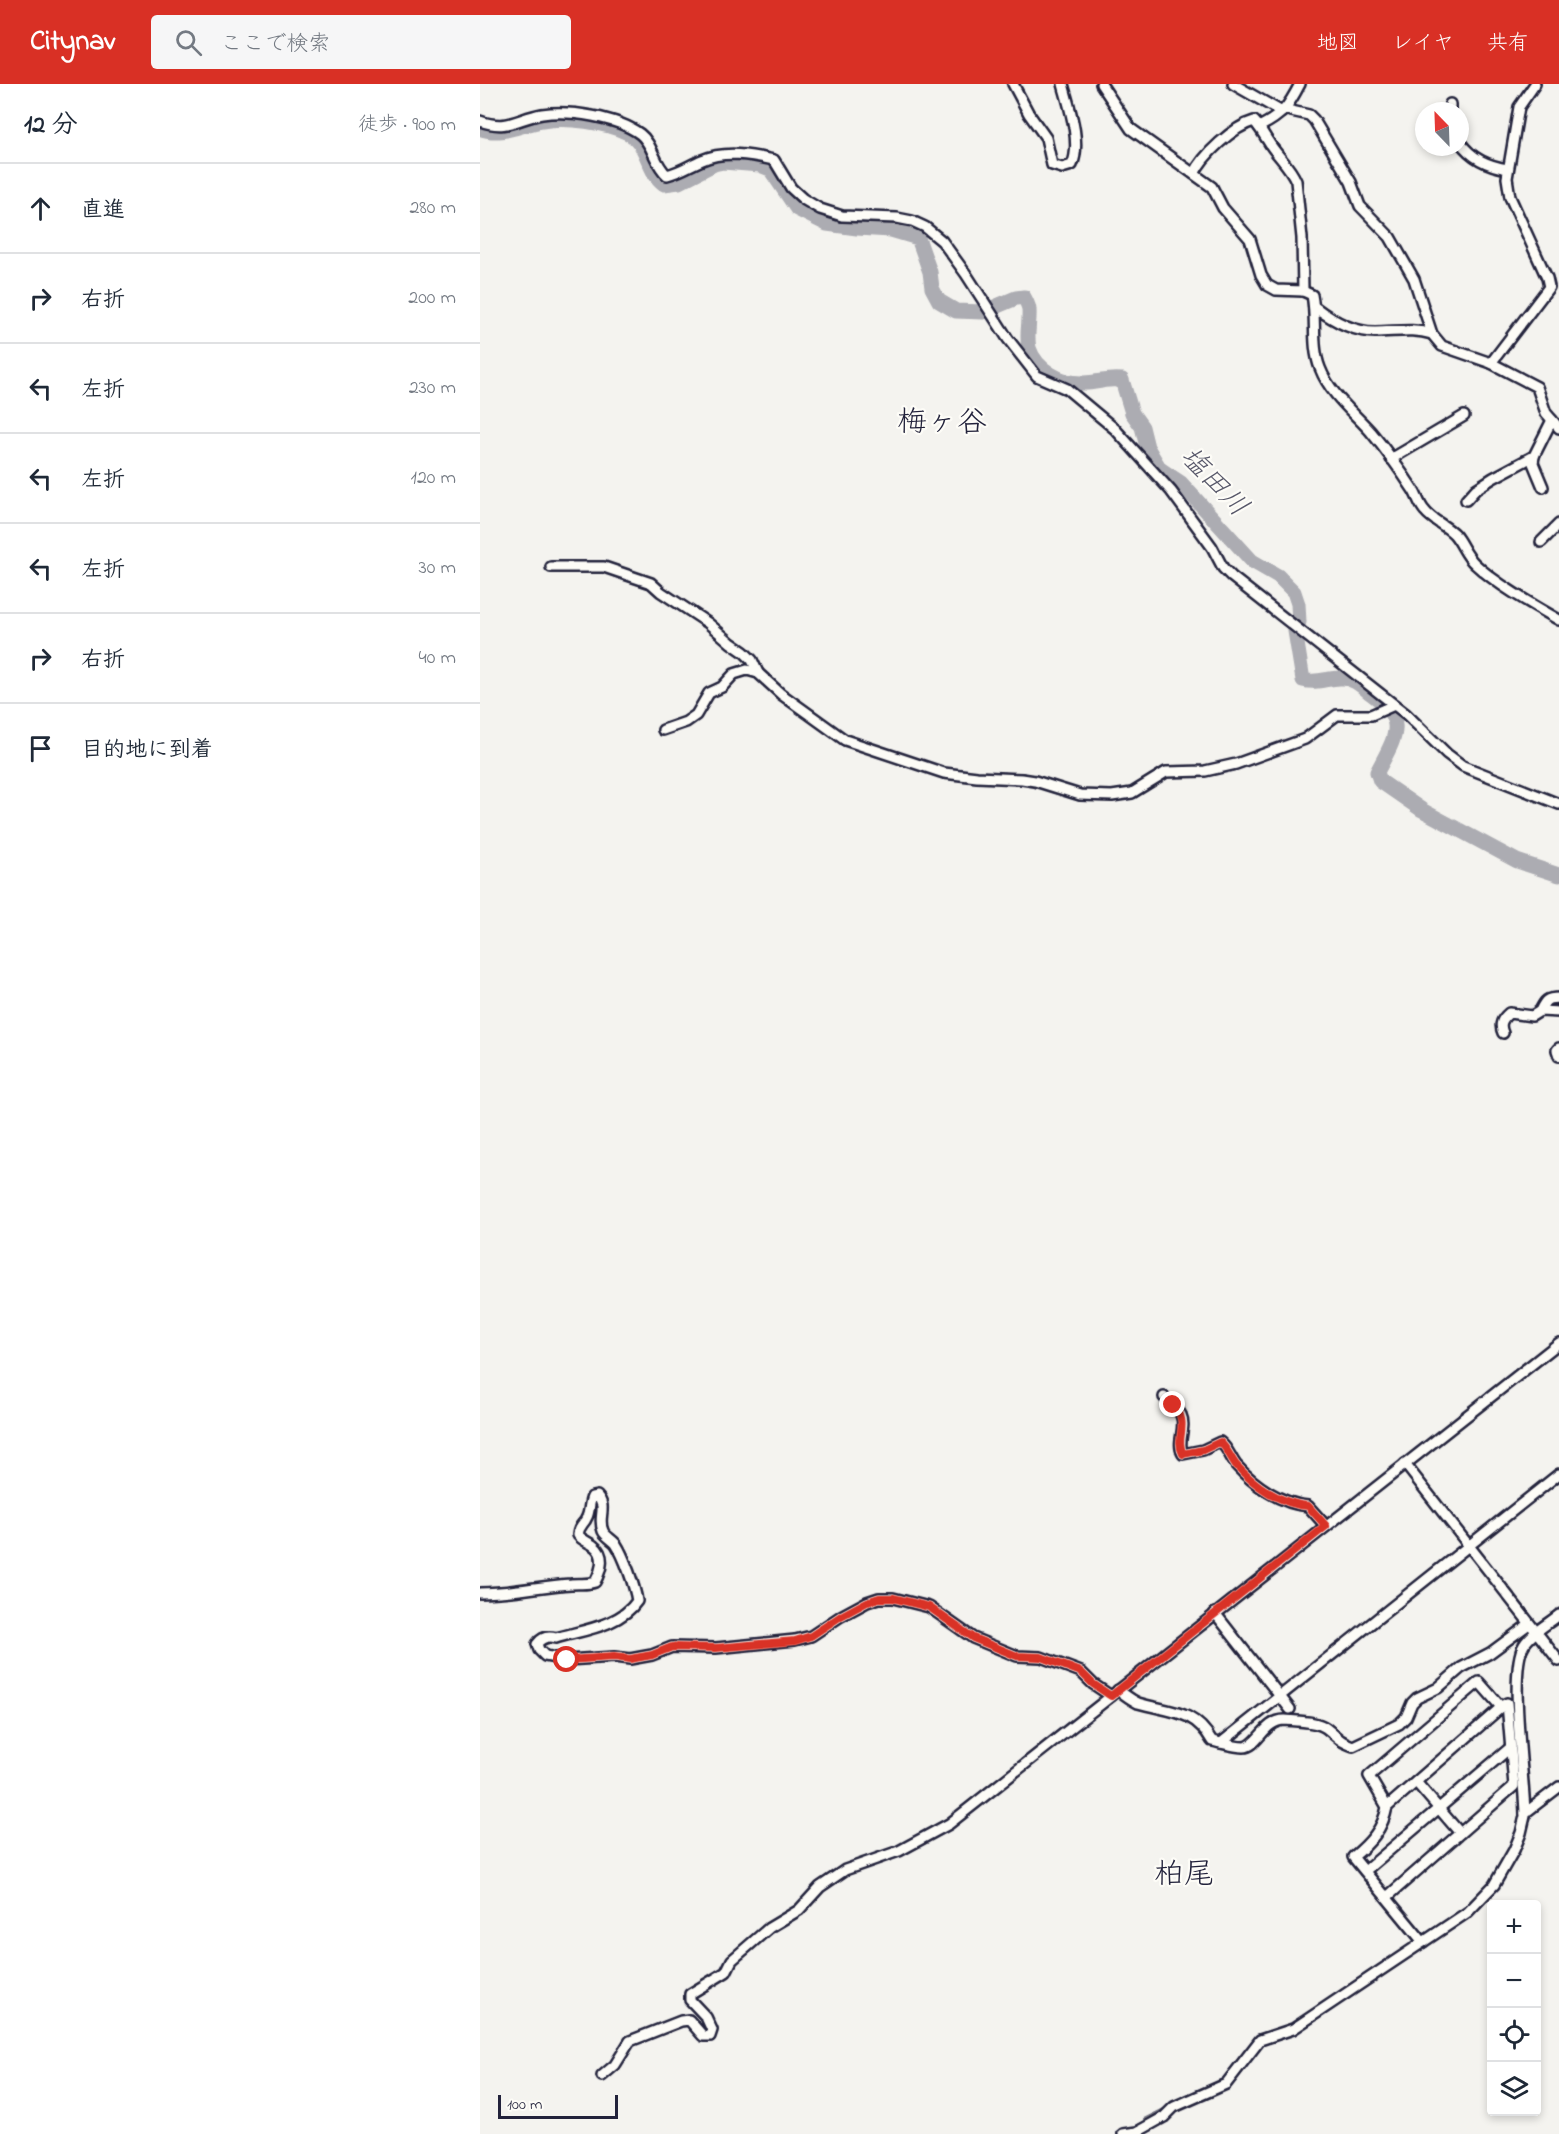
<!DOCTYPE html>
<html lang="ja">
<head>
<meta charset="utf-8">
<style>
	body { margin:0; font-family:"Indie Flower","Klee One",sans-serif; background:#f6f6f7; color:#1f2937 }
	.controls { position:absolute; right:18px; bottom:18px; display:grid; overflow:hidden; border-radius:6px; box-shadow:0 3px 9px #0003 }
	.controls button { width:54px; height:54px; display:grid; place-items:center; padding:0; border:0; border-bottom:2px solid #e0e1e3; background:#fff; color:#1f2937; font:30px sans-serif }
	.compass { position:absolute; left:935px; top:18px; width:54px; height:54px; border-radius:50%; background:#fff; box-shadow:0 3px 9px #0003; rotate:337deg }
	.scale { position:absolute; left:18px; bottom:15px; width:120px; box-sizing:border-box; padding-left:6px; border:3px solid #22223b; border-top:0; font-size:16px; line-height:21px; white-space:nowrap; color:#22223b; -webkit-text-stroke:4px #fdfcf7; paint-order:stroke }
	.stop { position:absolute; width:18px; height:18px; margin:-14px; border:4px solid #d93025; border-radius:50%; background:#fff }
	.stop.end { background:#d93025; border-color:#fff; box-shadow:0 2px 6px #0008 }
	.list { margin:0; padding:0; list-style:none }
	h2 { display:flex; justify-content:space-between; align-items:center; height:78px; margin:0; padding:0 24px; font-size:26px }
	h2 small { font-size:20px; font-weight:400; color:#747a83 }
	.list li { display:grid; grid-template-columns:39px 1fr auto; gap:18px; align-items:center; box-sizing:border-box; height:90px; padding:0 24px; border-top:2px solid #e0e1e3 }
	.list b { display:block; font-size:22px; white-space:nowrap }
	.list em { font-size:20px; font-style:normal; color:#747a83 }
	.icon { flex:none; width:33px; height:33px; fill:none; stroke:currentColor; stroke-width:2; stroke-linecap:round; stroke-linejoin:round }
	.map { position:relative; flex:none; width:1079px; height:2050px; overflow:hidden }
	header { display:flex; align-items:center; gap:36px; box-sizing:border-box; height:84px; padding:0 30px; background:#d93025; color:#fff }
	header strong { font-size:28px }
	nav { display:flex; gap:33px; margin-inline-start:auto; font-size:21px }
	.search { width:420px; height:54px; background:#f6f6f7; display:flex; align-items:center; gap:15px; box-sizing:border-box; padding:0 21px; border-radius:6px; color:#747a83; font-size:22px }
	main { display:flex }
	aside { flex:1; background:#fff }
	.map>svg:first-child { display:block }
	.lines { fill:none; stroke-linecap:round; stroke-linejoin:round }
	.stream { stroke:#757582; stroke-width:2 }
	.river { stroke:#acacb2; stroke-width:15 }
	.street-casing { stroke:#22223b; stroke-width:14 }
	.street { stroke:#fdfcf7; stroke-width:9 }
	.route { stroke:#d93025; stroke-width:8 }
	.labels { text-anchor:middle; dominant-baseline:central; stroke-width:4.5; stroke-linejoin:round; paint-order:stroke }
	.water-label { font-size:28px; font-style:italic; fill:#59596b; stroke:#fdfcf7 }
	.quarter-label { font-size:30px; fill:#22223b; stroke:#fdfcf7 }
</style>
</head>
<body>
<header>
<strong>Citynav</strong>
<div class="search"><svg class="icon" aria-label="search" viewBox="0 0 24 24"><circle cx="10" cy="10" r="6"/><path d="M15 15l6 6"/></svg>ここで検索</div>
<nav><a>地図</a><a>レイヤ</a><a>共有</a></nav>
</header>
<main>
<aside>
<h2>12 分<small>徒歩 · 900 m</small></h2>
<ul class="list">
<li><svg class="icon" aria-label="ahead" viewBox="0 0 24 24"><path d="M12 20V5M6 11l6-6 6 6"/></svg><div><b>直進</b></div><em>280 m</em></li>
<li><svg class="icon" aria-label="right" viewBox="0 0 24 24"><path d="M7 20v-9h11M14 6l5 5-5 5"/></svg><div><b>右折</b></div><em>200 m</em></li>
<li><svg class="icon" aria-label="left" viewBox="0 0 24 24"><path d="M17 20v-9H6M10 6l-5 5 5 5"/></svg><div><b>左折</b></div><em>230 m</em></li>
<li><svg class="icon" aria-label="left" viewBox="0 0 24 24"><path d="M17 20v-9H6M10 6l-5 5 5 5"/></svg><div><b>左折</b></div><em>120 m</em></li>
<li><svg class="icon" aria-label="left" viewBox="0 0 24 24"><path d="M17 20v-9H6M10 6l-5 5 5 5"/></svg><div><b>左折</b></div><em>30 m</em></li>
<li><svg class="icon" aria-label="right" viewBox="0 0 24 24"><path d="M7 20v-9h11M14 6l5 5-5 5"/></svg><div><b>右折</b></div><em>40 m</em></li>
<li><svg class="icon" aria-label="arrive" viewBox="0 0 24 24"><path d="M6 21V4h12l-3 4 3 4H6"/></svg><div><b>目的地に到着</b></div></li>
</ul>
</aside>
<div class="map">
<svg width="1079" height="2050" viewBox="0 0 1079 2050">
	<rect width="100%" height="100%" fill="#f4f3ef"/>
	<filter id="ink" filterUnits="userSpaceOnUse"><feTurbulence type="fractalNoise" baseFrequency=".0167" numOctaves="2"/><feDisplacementMap in="SourceGraphic" scale="12" xChannelSelector="R" yChannelSelector="G"/><feConvolveMatrix kernelMatrix="1 2 1 2 8 2 1 2 1" color-interpolation-filters="sRGB"/></filter>
	<g filter="url(#ink)">
		<g class="lines">
			<g class="stream">
				<polyline points="1054,1543 1079,1524"/>
				<path d="M1033,1593C1031,1576 1038,1558 1050,1546"/>
				<polyline points="834,1926 854,1912"/>
				<polyline points="737,1999 743,1996 765,1968"/>
				<polyline points="664,2035 688,2023"/>
			</g>
			<path class="river" d="M0,44C21,53 42,40 62,37C88,33 125,38 148,49C169,60 166,87 184,100L199,98L234,80L243,78L280,81L290,85L317,125L347,140L377,144L411,146L438,154L450,188L452,204L459,217L476,227L503,228L536,214L544,213C546,217 549,222 549,226C550,238 546,251 549,264C556,286 582,300 604,299C617,299 629,294 642,296L652,329L662,343L667,363L680,385L701,399L772,477L798,492L814,508L818,520L819,538L815,547L823,596C837,600 847,594 860,594C872,593 881,601 889,608C929,636 916,652 897,688L900,697L942,726L1037,777L1079,791"/>
			<g class="street-casing">
				<g id="street">
					<path d="M533,0L549,30L566,54L572,81L582,84L592,81C602,59 589,22 583,0"/>
					<path d="M621,0L651,45L732,103L743,124L770,155L781,191L787,201L796,206L823,207L832,211C837,235 831,261 840,284C850,310 873,328 891,348C906,366 921,387 934,407C938,414 940,422 945,427C953,437 965,441 974,450C982,459 985,471 995,480C1016,500 1053,521 1079,536"/>
					<polyline points="753,0 802,28"/>
					<polyline points="970,20 970,27"/>
					<polyline points="807,26 829,31 834,36 871,98 880,122 910,153 934,195 952,250 962,262 1011,279 1057,303 1066,329 1079,344"/>
					<path d="M0,37C28,47 38,34 62,30C90,26 137,33 160,50C173,60 174,80 187,91C200,88 210,81 222,76C245,66 271,71 294,76L311,104L323,115L340,125L362,132L417,134L432,137L445,143L462,157L486,190L528,255L557,292L587,305L635,345L691,407L732,463L743,484L752,493L926,630L967,670L983,682L1079,720"/>
					<path d="M779,43C803,31 808,23 820,0"/>
					<path d="M980,58C992,75 1008,82 1028,85"/>
					<path d="M714,90C723,71 753,43 774,37C780,43 783,50 788,57C796,71 810,82 816,97L822,154L823,207"/>
					<path d="M835,223C852,236 873,248 895,248C915,248 933,244 952,250"/>
					<polyline points="1011,279 1069,203 1067,194 1030,113 1027,94 1039,23 1055,0"/>
					<polyline points="1054,372 1053,379 1063,403"/>
					<polyline points="911,375 984,332"/>
					<polyline points="986,416 996,405 1013,394 1054,372 1072,336"/>
					<polyline points="1061,458 1079,440"/>
					<polyline points="71,483 124,483 171,499 181,508 228,539 251,559 264,568 272,576 278,589"/>
					<polyline points="183,646 206,638 216,631 229,609 242,603 254,590 267,586 278,589 301,610 365,656 464,689 497,693 542,695 555,697 600,711 632,712 652,709 686,688 725,687 756,680 825,655 857,631 891,631 914,621"/>
					<path d="M1060,927C1065,916 1067,914 1079,914"/>
					<path d="M1023,949C1019,940 1022,935 1029,929L1052,932L1060,927L1079,928"/>
					<polyline points="1079,964 1077,966 1079,972"/>
					<path d="M684,1313C690,1319 698,1324 701,1331C707,1344 696,1358 703,1370L723,1366L740,1358C748,1364 750,1373 756,1381C774,1401 801,1420 828,1422L846,1442"/>
					<polyline points="925,1380 1079,1577"/>
					<path d="M0,1509C31,1509 60,1502 91,1500C100,1499 106,1501 115,1498C121,1487 126,1471 114,1462C109,1458 103,1457 98,1451C99,1440 104,1441 107,1433C110,1427 109,1419 112,1413L117,1412C128,1423 117,1434 123,1447C125,1452 132,1455 136,1460C144,1472 155,1503 157,1517C140,1542 103,1546 76,1554C69,1552 62,1553 57,1560L59,1566L65,1572L87,1576L134,1573L150,1575L172,1571L192,1563L236,1564L315,1556L331,1552L361,1532L387,1518L399,1514H413L449,1523L493,1554L537,1572L561,1573L601,1588L613,1600L631,1612"/>
					<polyline points="735,1529 810,1625"/>
					<path d="M638,1606C644,1610 651,1616 658,1619C689,1628 714,1625 732,1657C742,1659 754,1663 764,1663C778,1663 784,1636 805,1636C817,1637 837,1637 846,1644C859,1654 857,1656 873,1662L919,1640L926,1633L932,1619L937,1614L958,1604L981,1584L1010,1569L1049,1540"/>
					<polyline points="741,1659 1079,1390"/>
					<polyline points="936,1698 980,1749"/>
					<polyline points="907,1723 1025,1620"/>
					<polyline points="1045,1729 1079,1703"/>
					<polyline points="885,1787 1031,1663"/>
					<polyline points="907,1813 1034,1702 1027,1619"/>
					<path d="M943,1858L873,1773C890,1759 903,1745 907,1723L889,1692L999,1598L1021,1623"/>
					<polyline points="122,1992 135,1981 150,1957 201,1937 209,1936 223,1952 230,1952 232,1946 226,1933 210,1916 210,1910 246,1888 252,1876 289,1844 319,1826 340,1803 365,1786 419,1767 469,1740 1079,1259"/>
					<path d="M643,2050L657,2048L684,2033L694,2023L746,2000L780,1956L813,1945L988,1828L1014,1801L1034,1766L1041,1749L1045,1732C1045,1697 1028,1586 1044,1561C1051,1549 1068,1540 1079,1531"/>
				</g>
			</g>
			<use href="#street" class="street"/>
		</g>
	</g>
	<g class="lines" filter="url(#ink)">
		<path class="route" d="M87,1576L134,1573L150,1575L172,1571L192,1563L236,1564L315,1557L331,1552L361,1532L387,1518L399,1514H413L449,1523L493,1554L537,1572L561,1573L601,1588L613,1600L631,1612L846,1442L828,1422C800,1420 774,1401 756,1381C750,1373 747,1364 740,1358L723,1366L703,1370C694,1352 711,1340 693,1321"/>
	</g>
	<g class="labels">
		<g class="water-label">
			<text transform="translate(733 399) rotate(46)">塩田川</text>
		</g>
		<g class="quarter-label">
			<text x="462" y="340">梅ヶ谷</text>
			<text x="704" y="1792">柏尾</text>
		</g>
	</g>
</svg>
<div class="controls">
<button>+</button>
<button>−</button>
<button><svg class="icon" aria-label="locate" viewBox="0 0 24 24"><circle cx="12" cy="12" r="6"/><path d="M12 2v4M12 18v4M2 12h4M18 12h4"/></svg></button>
<button><svg class="icon" aria-label="layers" viewBox="0 0 24 24"><path d="M12 4l9 5-9 5-9-5zM3 14l9 5 9-5"/></svg></button>
</div>
<svg class="compass" viewBox="-18 -18 36 36"><path d="M0-13l5 13h-10z" fill="#e53935"/><path d="M0 13l5-13h-10z" fill="#747a83"/></svg>
<div class="scale">100 m</div>
<div class="stop" style="left:87px;top:1576px"></div>
<div class="stop end" style="left:693px;top:1321px"></div>
</div>
</main>
</body>
</html>
